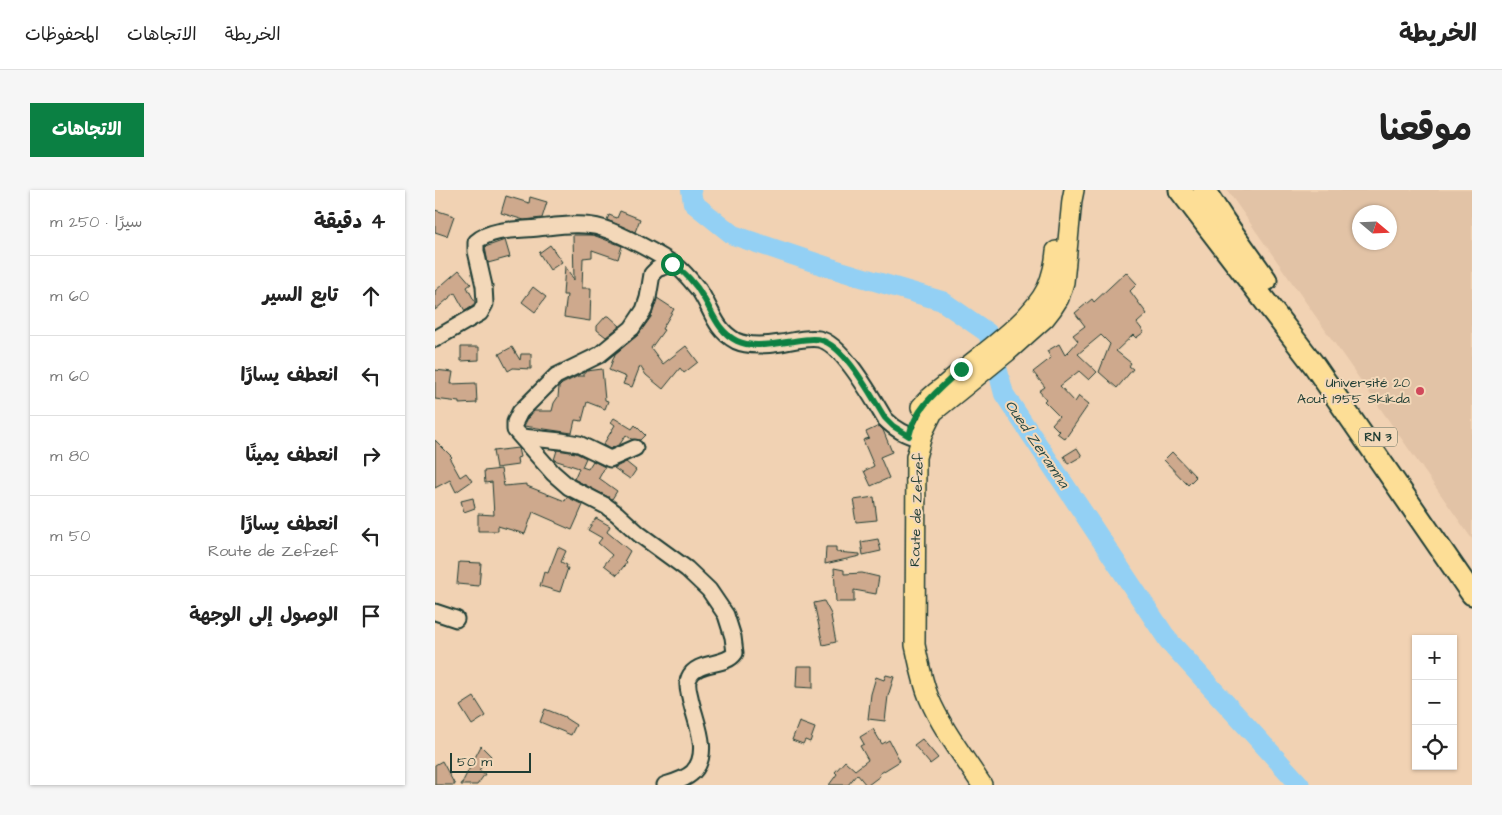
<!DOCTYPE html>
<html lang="ar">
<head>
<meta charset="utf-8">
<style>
	body { margin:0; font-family:"Architects Daughter","Playpen Sans Arabic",sans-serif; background:#f6f6f6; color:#222; direction:rtl }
	.controls { position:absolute; right:15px; bottom:15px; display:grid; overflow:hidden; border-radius:0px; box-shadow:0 1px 4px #0004 }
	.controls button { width:45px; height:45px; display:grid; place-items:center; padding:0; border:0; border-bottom:1px solid #e0e0e0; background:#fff; color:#222; font:25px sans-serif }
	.compass { position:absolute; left:917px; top:15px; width:45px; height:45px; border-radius:50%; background:#fff; box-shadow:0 1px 4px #0004; rotate:109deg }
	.scale { position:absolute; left:15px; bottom:12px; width:81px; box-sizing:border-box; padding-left:5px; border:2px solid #1f3d34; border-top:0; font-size:14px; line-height:18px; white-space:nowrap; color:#1f3d34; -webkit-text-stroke:4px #f3d8b9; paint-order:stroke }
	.stop { position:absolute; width:15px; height:15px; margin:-11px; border:4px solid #0b8043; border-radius:50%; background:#fff }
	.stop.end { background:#0b8043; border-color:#fff; box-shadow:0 1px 5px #0008 }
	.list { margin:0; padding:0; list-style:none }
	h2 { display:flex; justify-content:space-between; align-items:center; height:65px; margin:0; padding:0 20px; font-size:21px }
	h2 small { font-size:16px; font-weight:400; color:#767676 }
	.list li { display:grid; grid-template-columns:32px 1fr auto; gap:15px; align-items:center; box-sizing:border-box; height:80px; padding:0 20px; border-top:1px solid #e0e0e0 }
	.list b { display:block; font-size:19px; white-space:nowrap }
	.list p { margin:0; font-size:16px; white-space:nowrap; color:#767676 }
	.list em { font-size:16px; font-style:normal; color:#767676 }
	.icon { flex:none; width:28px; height:28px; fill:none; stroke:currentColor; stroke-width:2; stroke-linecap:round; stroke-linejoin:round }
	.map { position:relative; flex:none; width:1037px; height:595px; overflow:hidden; direction:ltr; border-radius:0px }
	header { display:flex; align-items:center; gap:30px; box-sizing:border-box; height:70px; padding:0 25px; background:#fff; border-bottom:1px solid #e0e0e0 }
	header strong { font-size:24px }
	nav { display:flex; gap:28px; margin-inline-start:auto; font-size:18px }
	.intro { display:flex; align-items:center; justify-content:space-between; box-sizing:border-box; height:120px; padding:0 30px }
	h1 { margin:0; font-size:35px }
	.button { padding:12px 22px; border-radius:0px; background:#0b8043; color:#fff; font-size:18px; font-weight:700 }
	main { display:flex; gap:30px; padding:0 30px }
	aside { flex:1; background:#fff; border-radius:0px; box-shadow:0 1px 4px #0004 }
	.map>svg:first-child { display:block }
	.built { fill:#e2c3a6; fill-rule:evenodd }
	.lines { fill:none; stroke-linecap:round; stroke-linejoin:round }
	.river { stroke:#93d0f4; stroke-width:20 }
	.building { fill:#cea98d; stroke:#1f3d34 }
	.minor-casing { stroke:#1f3d34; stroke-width:19 }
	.major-casing { stroke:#1f3d34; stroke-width:22 }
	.highway-casing { stroke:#1f3d34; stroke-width:25 }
	.minor { stroke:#f3d8b9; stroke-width:15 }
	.major { stroke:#fdde96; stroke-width:19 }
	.highway { stroke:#fdde96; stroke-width:21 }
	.route { stroke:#0b8043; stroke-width:6 }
	.poi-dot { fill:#d1495b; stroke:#f3d8b9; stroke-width:2 }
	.labels { text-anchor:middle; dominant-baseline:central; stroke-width:4; stroke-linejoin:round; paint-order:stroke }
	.shield { fill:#f3d8b9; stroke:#5f6c5c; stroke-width:1 }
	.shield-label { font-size:12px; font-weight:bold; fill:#1f3d34 }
	.poi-label { font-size:14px; fill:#1f3d34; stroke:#f3d8b9; text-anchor:end }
	.street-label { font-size:14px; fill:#1f3d34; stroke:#f3d8b9 }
	.water-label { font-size:15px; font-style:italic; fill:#2b4c47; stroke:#f3d8b9 }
</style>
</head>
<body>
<header>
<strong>الخريطة</strong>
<nav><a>الخريطة</a><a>الاتجاهات</a><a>المحفوظات</a></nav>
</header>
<div class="intro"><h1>موقعنا</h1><a class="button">الاتجاهات</a></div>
<main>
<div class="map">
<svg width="1037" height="595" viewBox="0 0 1037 595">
	<rect width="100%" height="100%" fill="#f1d2b3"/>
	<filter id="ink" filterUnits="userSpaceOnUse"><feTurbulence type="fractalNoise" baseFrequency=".02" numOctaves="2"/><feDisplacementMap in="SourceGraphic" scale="10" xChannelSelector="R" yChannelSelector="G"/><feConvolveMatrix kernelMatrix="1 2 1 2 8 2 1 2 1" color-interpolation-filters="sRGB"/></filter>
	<g filter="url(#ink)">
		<path class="built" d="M792,0H1037V349ZM924,22H954V52H924Z"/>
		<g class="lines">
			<polyline class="river" points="256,0 258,13 298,45 399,79 507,111 553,143 569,204 733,450 865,595"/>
		</g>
		<g class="building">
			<polygon points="71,6 94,13 95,7 112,12 107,28 89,30 66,23"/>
			<polygon points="0,20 19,26 12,46 0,42"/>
			<polygon points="185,21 205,29 200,42 172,30 174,25 182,28"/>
			<polygon points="138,45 158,45 187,56 183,69 157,60 157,67 148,68 147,98 156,98 155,131 129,127 132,105 128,105 130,76 139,90"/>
			<polygon points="70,50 75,67 53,73 50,57"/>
			<polygon points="115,55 127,72 115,80 104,63"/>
			<polygon points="24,80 36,94 32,97 40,112 38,116 30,121 20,103 0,120 0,101"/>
			<polygon points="691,82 702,94 695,101 712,124 702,133 709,142 701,148 698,145 681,161 696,173 694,176 698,179 682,198 664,182 675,154 666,145 643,164 662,182 654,190 644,181 625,196 640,212 644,206 654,214 630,249 622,243 624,241 617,234 624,226 609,211 611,209 604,201 610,197 598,182 616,168 612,161 624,154 630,165 635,160 643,151 638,145 650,136 640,123 657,109 659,112"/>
			<polygon points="98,97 111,107 100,122 87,112"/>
			<polygon points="222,108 239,119 227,139 229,140 216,158 228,174 251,156 263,172 249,183 245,178 228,199 211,185 205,176 197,197 188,194 191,187 174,180 180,164 203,145 216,127"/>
			<polygon points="171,126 174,126 185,136 171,147 162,140 162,136"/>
			<polygon points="26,157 44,157 44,170 26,171"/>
			<polygon points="77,157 85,170 86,164 96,164 96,179 78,178 73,181 64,164"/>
			<polygon points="167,179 170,210 173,211 170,219 152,212 147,231 140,230 137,243 89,236 93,228 99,221 117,221 119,213 123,207 124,197 127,194 143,186 149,186 149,183 152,181"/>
			<polygon points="0,180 18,182 16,194 41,193 42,213 24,214 24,212 0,209"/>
			<polygon points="179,228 197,239 200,235 210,245 205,250 196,249 191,245 185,254 175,259 168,255 180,235 176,232"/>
			<polygon points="444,236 448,240 457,262 445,267 454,288 436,296 429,281 439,276 428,250 434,248 431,242"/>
			<polygon points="0,250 17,267 15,269 25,287 31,283 37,291 21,302 15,290 0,298"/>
			<polygon points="83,258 85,267 82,268 83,275 61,278 58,261"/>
			<polygon points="642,258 647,266 633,274 629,266"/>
			<polygon points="122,260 141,263 151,268 147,277 153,279 158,271 170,277 164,288 182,301 177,309 139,289 144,278 119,270"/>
			<polygon points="737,262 761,287 753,295 729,270"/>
			<polygon points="191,272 201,280 195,289 179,278"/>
			<polygon points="66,279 69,296 92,294 92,296 130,311 132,307 148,315 137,340 121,333 121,332 98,322 90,344 63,336 63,341 43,341 43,324 59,325 57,292 50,293 49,281"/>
			<polygon points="439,307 442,330 421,332 419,320 421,320 419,310"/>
			<polygon points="38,308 40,318 29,322 26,311"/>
			<polygon points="161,328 175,336 172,342 195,361 190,370 192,372 182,385 169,375 177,365 163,353 167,348 153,340"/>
			<polygon points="443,349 446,361 428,365 426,352"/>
			<polygon points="123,357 131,361 126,372 132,375 131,378 133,378 125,402 105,396 109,382 113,383"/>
			<polygon points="391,357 401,357 401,362 425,364 425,366 390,374"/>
			<polygon points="24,372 46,373 44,396 22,394"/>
			<polygon points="399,378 409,380 409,384 427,383 444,387 441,404 419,400 419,412 401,412"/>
			<polygon points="389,411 397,426 396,426 401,452 388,455 379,413"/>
			<polygon points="362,476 378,476 378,498 361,497"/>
			<polygon points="451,485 459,487 453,506 450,531 433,529 436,504 441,487 449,490"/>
			<polygon points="39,507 51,526 37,535 25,516"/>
			<polygon points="110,519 130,527 130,528 141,535 136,545 105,532"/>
			<polygon points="364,532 380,538 375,552 370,550 368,554 357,550"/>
			<polygon points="438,539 447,554 454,550 465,571 444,584 445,586 433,595 431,595 422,584 413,595 394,595 402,584 400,582 410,571 420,580 433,570 425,556 429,554 425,547"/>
			<polygon points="487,549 503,568 495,574 479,555"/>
			<polygon points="46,556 56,566 44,580 50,584 42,595 26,595"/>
			<polygon points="7,571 20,595 0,595 0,575"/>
		</g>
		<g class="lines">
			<g class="minor-casing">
				<g id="minor">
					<path d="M0,149L45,123L50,114L49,96L41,61V52C56,38 84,40 103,38C123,36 147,32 167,38C187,44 226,65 244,78C251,84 258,93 264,100C277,119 279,139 301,151C314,157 333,155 346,153C358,151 372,147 384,149C407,153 438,209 450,229C461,240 471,245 486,249"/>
					<polyline points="87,247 126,251 144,254 175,269 200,258"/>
					<polyline points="0,422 21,429"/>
					<path d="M230,595C240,592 251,589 258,582C277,562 259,529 255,507C254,502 251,494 254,488C261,470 291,477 300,463L298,447L291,425L274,400L252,379L204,344L182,324L171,316L134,297L118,283L80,240V232L85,222L121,186L164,165L197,138L209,120L213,108L217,84L222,79L237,74"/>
				</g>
			</g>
			<g class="major-casing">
				<g id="major">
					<path d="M486,217C492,209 501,202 509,196C539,168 594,135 612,98C617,86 620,74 621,61"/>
					<path d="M547,595C529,567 507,539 494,508C487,491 484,473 480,455L481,267L488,242L498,222L572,162L610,128L617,119L624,108L629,92L637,10L639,0"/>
				</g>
			</g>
			<g class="highway-casing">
				<g id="highway">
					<polyline points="745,0 879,175 1037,404"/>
					<polyline points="769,0 789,31 831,90"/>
				</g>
			</g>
			<use href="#minor" class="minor"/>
			<use href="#major" class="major"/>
			<use href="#highway" class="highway"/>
		</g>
	</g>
	<g class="lines" filter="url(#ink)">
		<path class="route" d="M237,74C249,81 261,94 268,107C278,123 283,142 302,151C316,158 337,154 352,152C362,151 376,147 386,150C412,158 436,206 450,228L458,236L474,246C481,216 505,199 526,179"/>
	</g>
	<circle class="poi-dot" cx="985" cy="201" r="5"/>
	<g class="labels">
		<rect class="shield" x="924" y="237.5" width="38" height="19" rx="4"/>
		<g class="shield-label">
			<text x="943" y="247">RN 3</text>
		</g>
		<g class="poi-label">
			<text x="975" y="193">Université 20<tspan x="975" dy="16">Aout 1955 Skikda</tspan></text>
		</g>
		<g class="street-label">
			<text transform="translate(482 320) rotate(-88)">Route de Zefzef</text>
		</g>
		<g class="water-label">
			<text transform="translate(602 254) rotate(56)">Oued Zeramna</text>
		</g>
	</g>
</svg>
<div class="controls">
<button>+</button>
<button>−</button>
<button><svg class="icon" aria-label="locate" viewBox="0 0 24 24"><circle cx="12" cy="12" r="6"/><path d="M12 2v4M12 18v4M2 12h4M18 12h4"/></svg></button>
</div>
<svg class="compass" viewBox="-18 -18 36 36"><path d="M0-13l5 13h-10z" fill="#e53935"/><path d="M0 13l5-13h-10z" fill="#767676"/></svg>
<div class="scale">50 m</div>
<div class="stop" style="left:237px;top:74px"></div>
<div class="stop end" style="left:526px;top:179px"></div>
</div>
<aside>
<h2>4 دقيقة<small>سيرًا · 250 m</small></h2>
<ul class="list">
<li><svg class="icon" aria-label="ahead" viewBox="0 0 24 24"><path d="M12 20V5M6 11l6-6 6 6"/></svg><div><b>تابع السير</b></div><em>60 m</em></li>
<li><svg class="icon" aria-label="left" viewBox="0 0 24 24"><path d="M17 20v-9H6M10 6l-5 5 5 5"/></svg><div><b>انعطف يسارًا</b></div><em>60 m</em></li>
<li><svg class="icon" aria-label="right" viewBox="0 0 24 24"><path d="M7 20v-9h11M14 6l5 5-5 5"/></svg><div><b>انعطف يمينًا</b></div><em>80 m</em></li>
<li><svg class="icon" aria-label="left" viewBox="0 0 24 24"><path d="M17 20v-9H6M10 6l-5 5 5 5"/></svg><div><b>انعطف يسارًا</b><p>Route de Zefzef</p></div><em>50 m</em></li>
<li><svg class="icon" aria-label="arrive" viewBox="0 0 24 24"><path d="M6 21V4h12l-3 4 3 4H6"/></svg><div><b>الوصول إلى الوجهة</b></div></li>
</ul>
</aside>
</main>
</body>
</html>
